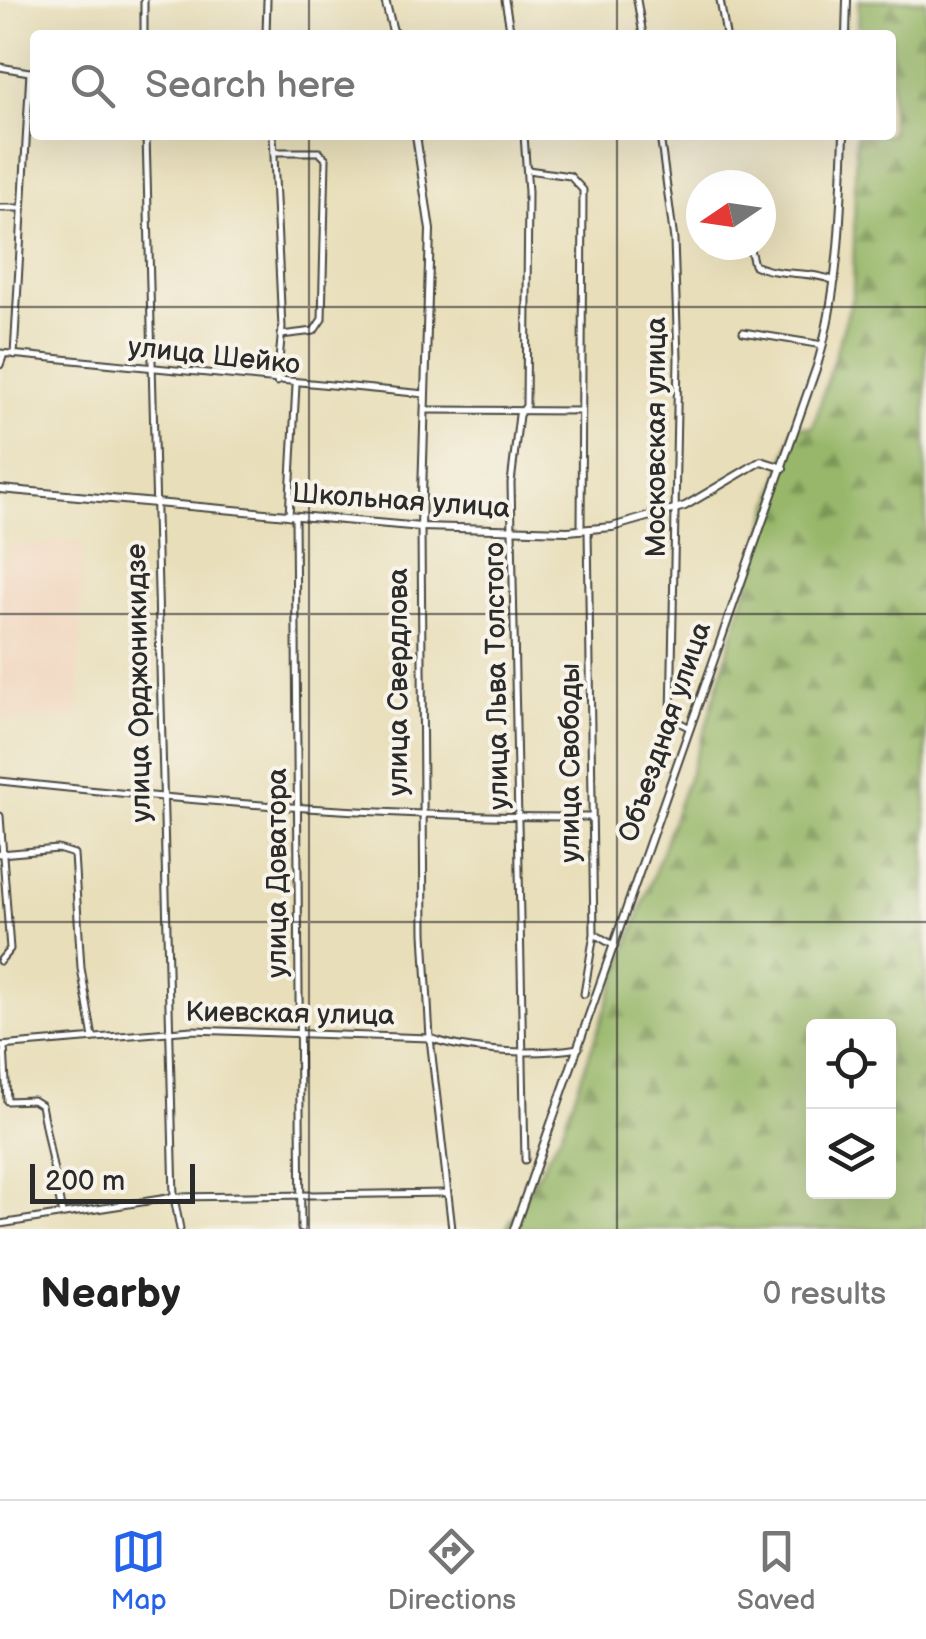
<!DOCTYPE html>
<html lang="en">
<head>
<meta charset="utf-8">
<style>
	body { margin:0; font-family:"Balsamiq Sans",sans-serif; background:#f6f6f6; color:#222 }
	.controls { position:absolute; right:30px; bottom:30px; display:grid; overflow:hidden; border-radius:10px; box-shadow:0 10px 40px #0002 }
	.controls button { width:90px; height:90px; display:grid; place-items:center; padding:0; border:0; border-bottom:2px solid #e0e0e0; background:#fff; color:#222; font:50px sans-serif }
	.compass { position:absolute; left:686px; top:170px; width:90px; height:90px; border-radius:50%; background:#fff; box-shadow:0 10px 40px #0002; rotate:257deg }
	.scale { position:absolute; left:30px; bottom:25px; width:165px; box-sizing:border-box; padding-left:10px; border:5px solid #2b2b2b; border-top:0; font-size:28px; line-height:35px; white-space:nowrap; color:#2b2b2b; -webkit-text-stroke:8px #f7f3e8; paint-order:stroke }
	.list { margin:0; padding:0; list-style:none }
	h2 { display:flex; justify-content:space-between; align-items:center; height:130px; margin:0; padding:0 40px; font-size:42px }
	h2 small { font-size:32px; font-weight:400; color:#767676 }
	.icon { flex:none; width:55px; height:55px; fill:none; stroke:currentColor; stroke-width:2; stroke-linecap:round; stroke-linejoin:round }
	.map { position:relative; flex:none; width:926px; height:1229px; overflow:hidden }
	.search { position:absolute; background:#fff; box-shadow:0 10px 40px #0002; left:30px; right:30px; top:30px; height:110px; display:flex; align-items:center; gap:25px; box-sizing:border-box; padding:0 35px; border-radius:10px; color:#767676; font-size:38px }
	.sheet { height:270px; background:#fff }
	nav { display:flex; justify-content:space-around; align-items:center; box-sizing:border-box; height:140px; border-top:2px solid #e0e0e0; background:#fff; font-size:28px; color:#767676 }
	nav a { display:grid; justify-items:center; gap:5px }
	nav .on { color:#2563eb }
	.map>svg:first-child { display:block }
	.built { fill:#f1d5bd }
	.forest { fill:url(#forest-firs); stroke:#62714a; stroke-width:2.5; fill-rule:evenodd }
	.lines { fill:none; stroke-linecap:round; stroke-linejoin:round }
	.minor-casing { stroke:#474640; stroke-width:9 }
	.tertiary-casing { stroke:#474640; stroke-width:10 }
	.minor { stroke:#fff; stroke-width:5 }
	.tertiary { stroke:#fff; stroke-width:6 }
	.grid { fill:none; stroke:#2b2b2b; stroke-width:2.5; stroke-opacity:0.55 }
	.labels { text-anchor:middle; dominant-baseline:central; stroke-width:8; stroke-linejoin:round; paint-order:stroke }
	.street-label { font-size:28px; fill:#2b2b2b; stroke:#f7f3e8 }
</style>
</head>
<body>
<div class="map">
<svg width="926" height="1229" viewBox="0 0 926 1229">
	<defs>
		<pattern id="forest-firs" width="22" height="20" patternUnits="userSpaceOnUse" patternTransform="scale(2.5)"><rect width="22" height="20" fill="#98b76a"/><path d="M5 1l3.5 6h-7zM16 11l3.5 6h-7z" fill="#7c9557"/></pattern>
	</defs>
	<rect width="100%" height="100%" fill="#f7f3e8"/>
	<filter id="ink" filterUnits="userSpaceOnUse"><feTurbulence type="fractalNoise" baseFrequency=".01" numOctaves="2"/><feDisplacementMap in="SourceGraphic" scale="20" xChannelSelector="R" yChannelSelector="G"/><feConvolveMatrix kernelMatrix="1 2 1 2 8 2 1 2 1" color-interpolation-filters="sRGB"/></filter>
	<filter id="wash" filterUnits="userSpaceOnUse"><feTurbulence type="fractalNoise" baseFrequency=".0048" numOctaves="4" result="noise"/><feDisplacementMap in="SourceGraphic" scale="40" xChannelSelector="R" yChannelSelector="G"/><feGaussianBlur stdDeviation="2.25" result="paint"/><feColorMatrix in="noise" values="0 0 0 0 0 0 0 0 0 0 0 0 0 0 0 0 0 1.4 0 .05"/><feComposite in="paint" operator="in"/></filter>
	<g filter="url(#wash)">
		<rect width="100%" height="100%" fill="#e8deb9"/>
		<polygon class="built" points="82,541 79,717 0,721 0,560 6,560 7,546"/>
		<path class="forest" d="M859,0H926V1229H506L562,1131L704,733L794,426L813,427L853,295L856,135H891V35H858ZM814,1026H888V1192H814Z"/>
	</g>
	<g filter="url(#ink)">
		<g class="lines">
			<g class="minor-casing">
				<g id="minor">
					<polyline points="144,0 144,35"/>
					<polyline points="505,0 511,35"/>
					<polyline points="637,0 643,35"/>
					<polyline points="720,0 726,35"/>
					<polyline points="266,35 267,0"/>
					<polyline points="0,67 35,73"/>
					<polyline points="146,135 174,1197 180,1229"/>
					<polyline points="273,135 282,328 277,382"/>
					<polyline points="524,135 528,192 526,406 519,415 511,483 525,1160"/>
					<polyline points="660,135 674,240 678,358 671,718 690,728"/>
					<polyline points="274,152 319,152 326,159 322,319 314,331 281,335"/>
					<polyline points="528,170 570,176 583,190 581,530"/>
					<polyline points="0,208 22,208"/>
					<path d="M749,245L754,265C779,277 809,270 835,281"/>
					<polyline points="743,332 823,345"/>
					<polyline points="0,353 425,394"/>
					<polyline points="14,355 30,72"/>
					<polyline points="0,365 4,354"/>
					<polyline points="425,410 581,411"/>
					<polyline points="289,516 296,385"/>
					<polyline points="295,516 301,1229"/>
					<polyline points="421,527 424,933 430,1038 452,1229"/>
					<path d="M0,781C196,802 392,818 590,817"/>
					<polyline points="0,816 10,949 0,961"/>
					<polyline points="0,854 58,849 74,854 81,968 93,1038"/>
					<polyline points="596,935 615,946"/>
					<polyline points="584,994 594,934 588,530"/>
					<path d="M0,1046L192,1030L430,1038C472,1053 535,1055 579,1048"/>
					<polyline points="4,1046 7,1101 33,1100 41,1105 62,1213"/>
					<polyline points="0,1224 174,1197 447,1193"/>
				</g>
			</g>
			<g class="tertiary-casing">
				<g id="tertiary">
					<polyline points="385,0 394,35"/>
					<polyline points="846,35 847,0"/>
					<polyline points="416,135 430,230 421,527"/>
					<polyline points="0,489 421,527 568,531 612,527 685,506 761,461 783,468"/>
					<path d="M514,1229L817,366C839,291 841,213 844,135"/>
				</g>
			</g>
			<use href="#minor" class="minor"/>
			<use href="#tertiary" class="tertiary"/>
		</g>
	</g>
	<path class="grid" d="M309,0V35M617,0V35M309,135V1229M617,135V1229M0,307H926M0,614H926M0,922H926"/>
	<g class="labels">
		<g class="street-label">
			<text transform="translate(214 356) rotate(6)">улица Шейко</text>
			<text transform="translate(656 437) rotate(-90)">Московская улица</text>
			<text transform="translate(401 501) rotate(4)">Школьная улица</text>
			<text transform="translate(497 676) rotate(-91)">улица Льва Толстого</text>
			<text transform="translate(398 682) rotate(-90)">улица Свердлова</text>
			<text transform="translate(139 683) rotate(-91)">улица Орджоникидзе</text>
			<text transform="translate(665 732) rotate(-71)">Объездная улица</text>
			<text transform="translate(570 763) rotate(-90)">улица Свободы</text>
			<text transform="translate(277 873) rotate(-90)">улица Доватора</text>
			<text transform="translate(290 1014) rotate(1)">Киевская улица</text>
		</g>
	</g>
</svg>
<div class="controls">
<button><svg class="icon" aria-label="locate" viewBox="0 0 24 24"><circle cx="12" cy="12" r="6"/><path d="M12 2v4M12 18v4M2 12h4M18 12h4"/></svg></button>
<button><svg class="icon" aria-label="layers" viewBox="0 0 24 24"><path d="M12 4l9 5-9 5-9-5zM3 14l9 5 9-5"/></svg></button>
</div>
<svg class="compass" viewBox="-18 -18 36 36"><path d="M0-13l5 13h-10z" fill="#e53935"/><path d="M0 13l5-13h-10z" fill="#767676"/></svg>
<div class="scale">200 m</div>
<div class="search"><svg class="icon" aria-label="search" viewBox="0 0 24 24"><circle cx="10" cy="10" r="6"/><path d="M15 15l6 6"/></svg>Search here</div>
</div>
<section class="sheet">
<h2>Nearby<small>0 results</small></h2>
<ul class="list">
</ul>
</section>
<nav>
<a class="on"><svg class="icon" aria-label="map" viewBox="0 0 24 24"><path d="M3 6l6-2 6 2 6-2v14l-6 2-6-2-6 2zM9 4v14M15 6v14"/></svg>Map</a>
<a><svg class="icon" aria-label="directions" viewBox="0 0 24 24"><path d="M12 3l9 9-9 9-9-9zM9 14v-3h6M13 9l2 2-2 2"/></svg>Directions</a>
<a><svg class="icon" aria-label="saved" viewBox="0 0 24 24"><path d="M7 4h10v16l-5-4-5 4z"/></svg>Saved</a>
</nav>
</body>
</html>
